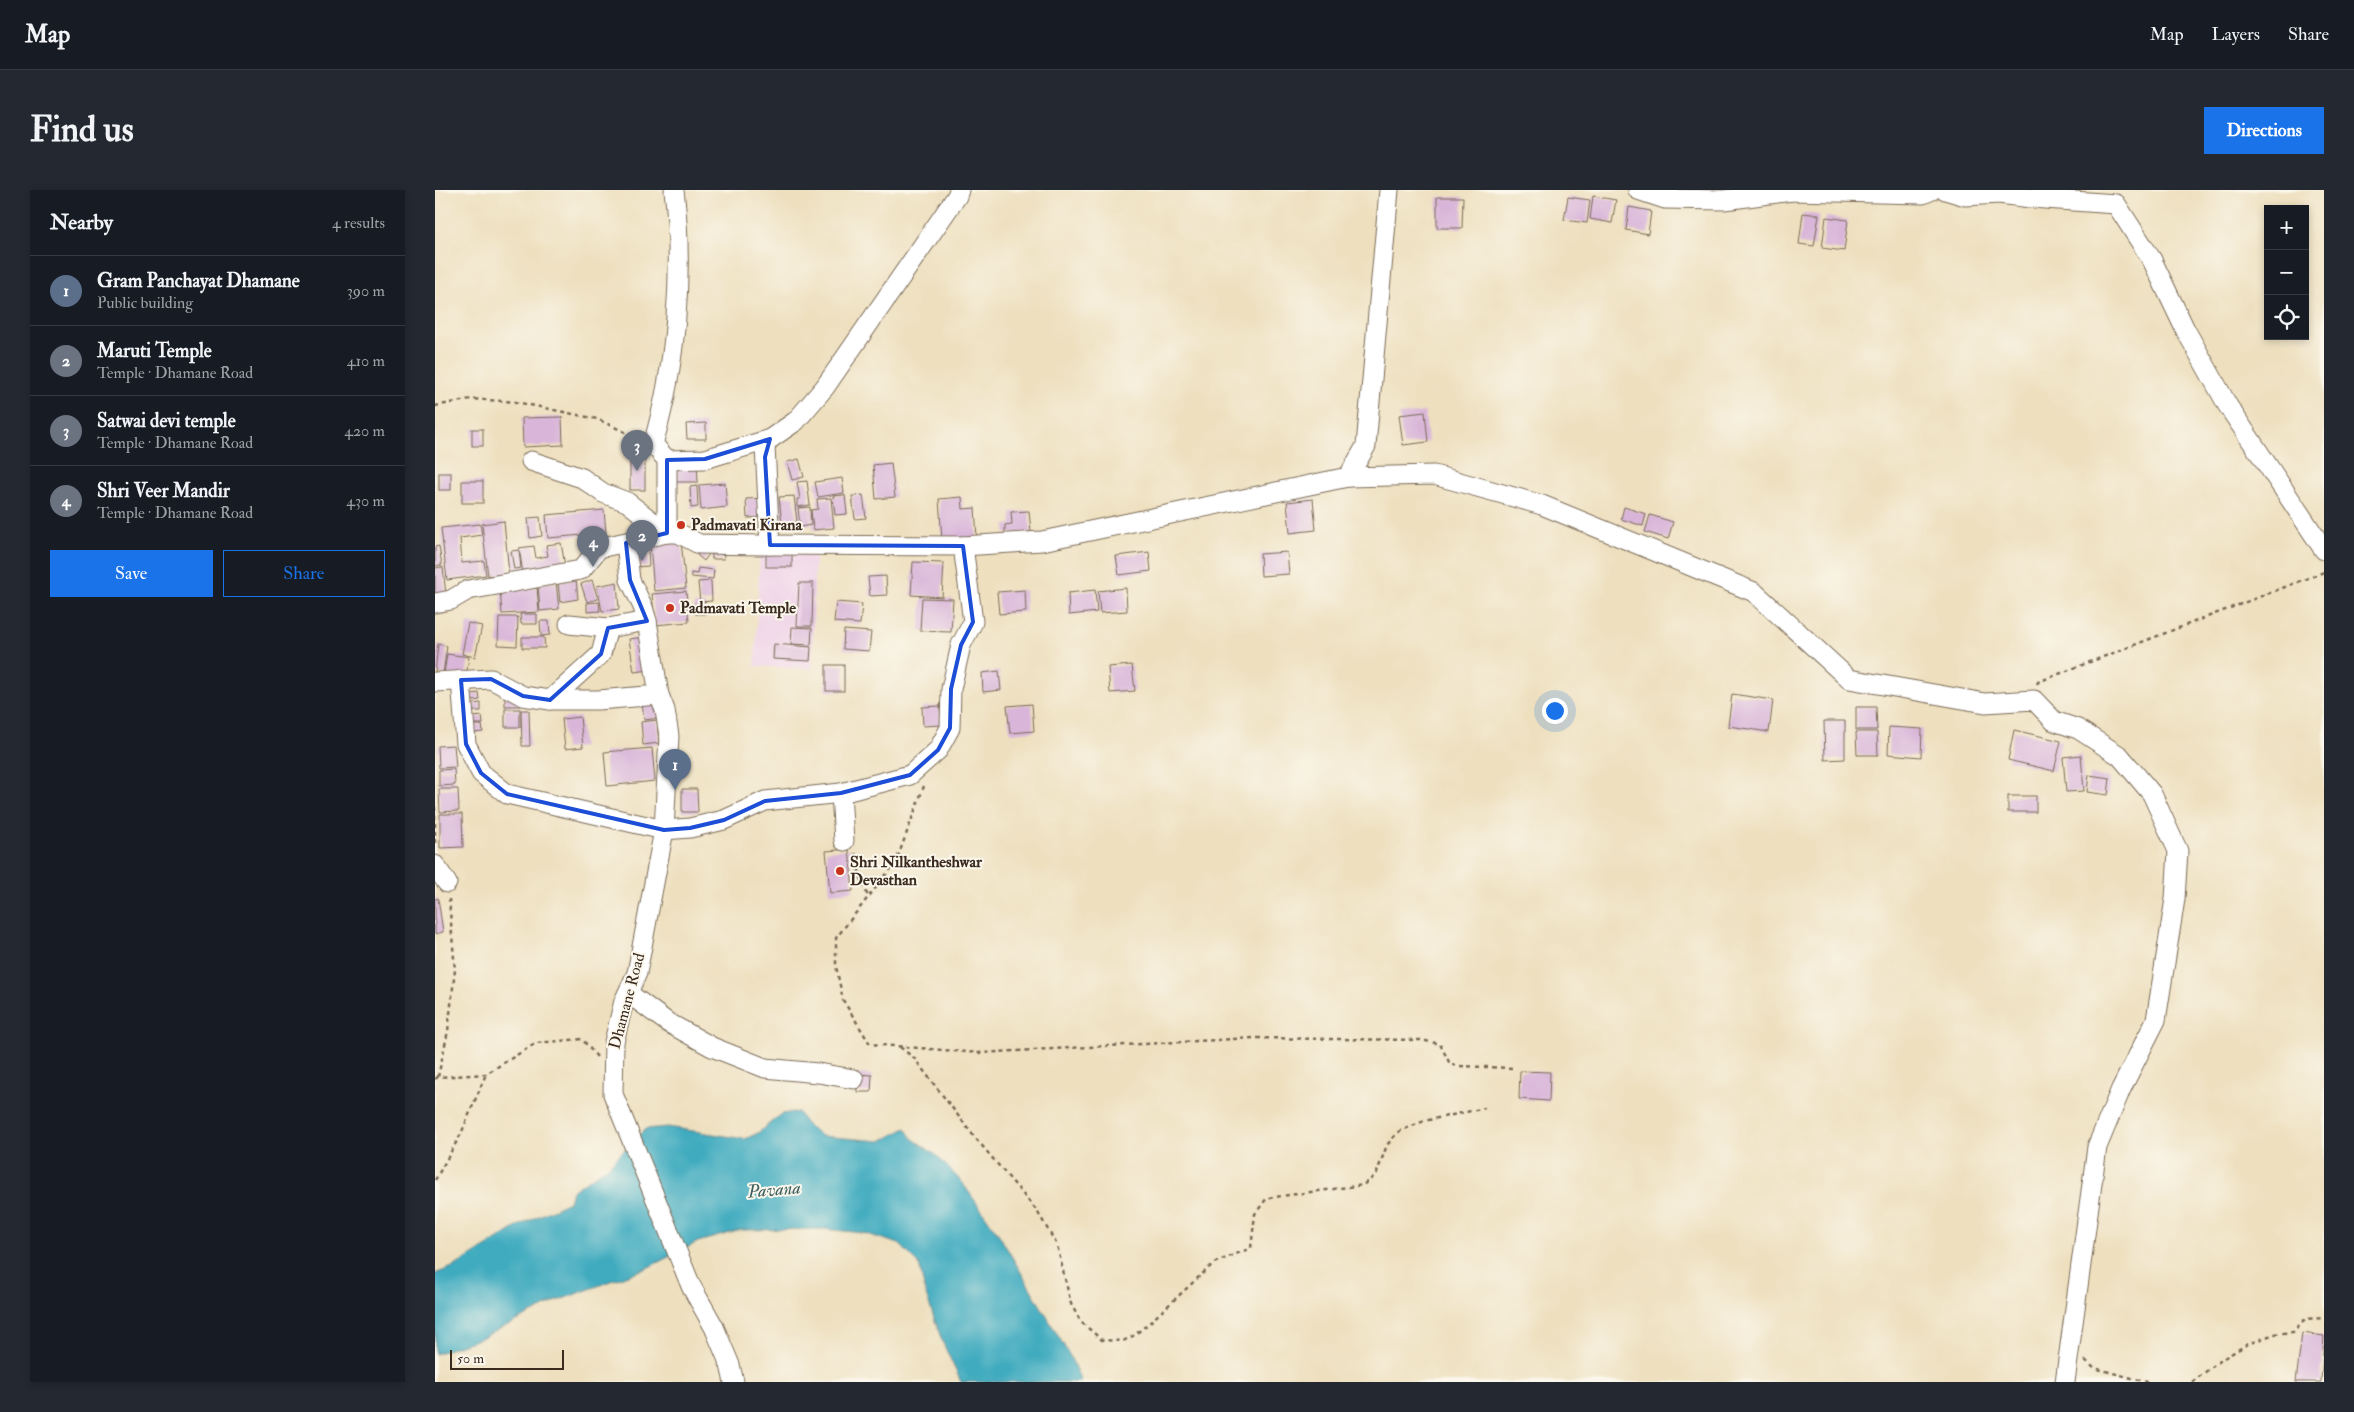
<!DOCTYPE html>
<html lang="en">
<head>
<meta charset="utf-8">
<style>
	body { margin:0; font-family:"IM FELL Double Pica",serif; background:#242831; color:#f1f3f6 }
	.controls { position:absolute; right:15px; top:15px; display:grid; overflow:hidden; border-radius:0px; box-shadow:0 2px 8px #0003 }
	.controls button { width:45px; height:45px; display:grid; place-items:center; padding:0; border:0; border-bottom:1px solid #363941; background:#171b24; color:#f1f3f6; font:25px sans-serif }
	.scale { position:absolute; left:15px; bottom:12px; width:114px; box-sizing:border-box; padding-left:5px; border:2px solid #3b2a1e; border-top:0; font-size:14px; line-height:18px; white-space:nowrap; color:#3b2a1e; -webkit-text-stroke:4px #fbf7ec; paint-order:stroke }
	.you { position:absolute; left:1119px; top:520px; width:18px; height:18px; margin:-12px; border:4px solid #fff; border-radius:50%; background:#1a73e8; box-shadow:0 0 0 8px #1a73e833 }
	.badge { display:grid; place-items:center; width:32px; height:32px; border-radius:50%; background:#1a73e8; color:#fff; font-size:16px; font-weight:700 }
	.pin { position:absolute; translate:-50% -41px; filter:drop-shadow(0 1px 2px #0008) }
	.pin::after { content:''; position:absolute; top:26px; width:18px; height:15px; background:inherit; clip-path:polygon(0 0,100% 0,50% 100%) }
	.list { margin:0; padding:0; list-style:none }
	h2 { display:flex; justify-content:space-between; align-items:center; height:65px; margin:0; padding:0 20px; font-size:21px }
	h2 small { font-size:16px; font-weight:400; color:#9ea1a6 }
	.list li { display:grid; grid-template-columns:32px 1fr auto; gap:15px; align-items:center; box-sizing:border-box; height:70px; padding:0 20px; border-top:1px solid #363941 }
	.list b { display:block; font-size:19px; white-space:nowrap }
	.list p { margin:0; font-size:16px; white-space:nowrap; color:#9ea1a6 }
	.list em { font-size:16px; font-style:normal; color:#9ea1a6 }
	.actions { display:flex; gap:10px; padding:15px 20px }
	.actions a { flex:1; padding:11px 0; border:1px solid #1a73e8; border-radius:0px; text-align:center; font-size:18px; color:#1a73e8 }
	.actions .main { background:#1a73e8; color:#fff }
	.icon { flex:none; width:28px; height:28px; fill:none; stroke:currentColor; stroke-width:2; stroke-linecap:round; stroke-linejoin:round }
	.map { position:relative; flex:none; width:1889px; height:1192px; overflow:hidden; border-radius:0px }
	header { display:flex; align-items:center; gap:30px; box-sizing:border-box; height:70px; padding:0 25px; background:#171b24; border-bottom:1px solid #363941 }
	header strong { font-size:24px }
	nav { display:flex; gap:28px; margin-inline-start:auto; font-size:18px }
	.intro { display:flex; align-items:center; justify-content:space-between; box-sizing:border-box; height:120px; padding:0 30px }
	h1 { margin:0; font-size:35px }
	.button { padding:12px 22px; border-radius:0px; background:#1a73e8; color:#fff; font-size:18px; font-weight:700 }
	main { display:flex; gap:30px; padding:0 30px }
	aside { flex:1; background:#171b24; border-radius:0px; box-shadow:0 2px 8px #0003 }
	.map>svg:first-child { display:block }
	.built { fill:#eed0e8 }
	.water { fill:#40abbf; stroke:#3e6a6e }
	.building { fill:#d9b6d9 }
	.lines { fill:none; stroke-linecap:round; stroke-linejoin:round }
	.minor-casing { stroke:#7a6a56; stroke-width:21 }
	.path { stroke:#7a6a56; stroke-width:2.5; stroke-dasharray:4 4; stroke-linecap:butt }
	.minor { stroke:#fff; stroke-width:19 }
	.marked { fill:none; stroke:#1d4ed8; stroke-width:4; stroke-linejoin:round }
	.poi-dot { fill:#c8321e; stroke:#fbf7ec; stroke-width:2 }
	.labels { text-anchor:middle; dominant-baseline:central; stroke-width:4; stroke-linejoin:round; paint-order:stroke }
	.poi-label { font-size:16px; font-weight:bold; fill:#3b2a1e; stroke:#fbf7ec; text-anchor:start }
	.street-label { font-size:16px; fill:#3b2a1e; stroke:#fbf7ec }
	.water-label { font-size:18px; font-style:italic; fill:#3d5e5e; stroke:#fbf7ec }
</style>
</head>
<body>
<header>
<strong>Map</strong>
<nav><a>Map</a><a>Layers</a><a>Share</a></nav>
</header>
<div class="intro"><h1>Find us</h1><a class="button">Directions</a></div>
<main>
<aside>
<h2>Nearby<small>4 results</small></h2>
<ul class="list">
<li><span class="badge" style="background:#5c6f8a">1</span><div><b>Gram Panchayat Dhamane</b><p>Public building</p></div><em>390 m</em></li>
<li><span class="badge" style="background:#6b7280">2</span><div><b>Maruti Temple</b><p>Temple · Dhamane Road</p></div><em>410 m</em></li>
<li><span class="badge" style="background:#6b7280">3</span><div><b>Satwai devi temple</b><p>Temple · Dhamane Road</p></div><em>420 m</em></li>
<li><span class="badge" style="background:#6b7280">4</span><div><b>Shri Veer Mandir</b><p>Temple · Dhamane Road</p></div><em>430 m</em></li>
</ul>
<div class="actions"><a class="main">Save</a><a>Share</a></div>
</aside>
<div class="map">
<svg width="1889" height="1192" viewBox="0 0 1889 1192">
	<rect width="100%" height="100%" fill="#fbf7ec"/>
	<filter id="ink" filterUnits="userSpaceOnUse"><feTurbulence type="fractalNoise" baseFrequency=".02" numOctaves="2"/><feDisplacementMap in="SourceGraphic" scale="10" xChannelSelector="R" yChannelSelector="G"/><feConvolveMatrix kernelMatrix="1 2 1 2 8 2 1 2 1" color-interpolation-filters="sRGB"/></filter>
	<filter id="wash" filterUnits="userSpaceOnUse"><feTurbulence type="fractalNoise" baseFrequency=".0096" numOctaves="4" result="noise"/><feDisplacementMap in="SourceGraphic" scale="20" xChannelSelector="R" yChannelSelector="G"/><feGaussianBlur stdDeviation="1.12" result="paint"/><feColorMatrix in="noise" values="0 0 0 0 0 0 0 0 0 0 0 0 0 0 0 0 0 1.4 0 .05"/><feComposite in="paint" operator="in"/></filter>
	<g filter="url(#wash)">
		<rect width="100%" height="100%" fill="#eee0bf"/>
		<polygon class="built" points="325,358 380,358 377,479 320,476"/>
		<polygon class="water" points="363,922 370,933 386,946 446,951 471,938 478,949 501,965 526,991 563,1043 635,1166 646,1192 526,1192 507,1151 490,1102 484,1074 464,1054 428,1043 389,1039 306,1040 263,1052 212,1078 122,1111 46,1148 0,1164 0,1084 20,1076 85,1035 134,1012 137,1001 172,977 210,939 233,937 310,949 323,943 346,924"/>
		<g id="blocks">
			<g class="building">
				<polygon points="1158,6 1181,10 1177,33 1155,29"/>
				<polygon points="1002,7 1028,7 1027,38 1002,38"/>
				<polygon points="1133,7 1155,10 1152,33 1129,30"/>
				<polygon points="1194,17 1216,21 1213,44 1191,40"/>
				<polygon points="1368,23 1384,25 1379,56 1364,54"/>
				<polygon points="1391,27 1413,30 1409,61 1387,58"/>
				<polygon points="990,222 993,252 968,255 964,225"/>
				<polygon points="127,227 128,255 88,257 87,228"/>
				<polygon points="271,233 271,249 252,249 251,234"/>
				<rect x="37" y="239" width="11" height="17"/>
				<rect x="195" y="262" width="15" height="38"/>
				<polygon points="364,269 369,287 357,290 352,272"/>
				<polygon points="262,273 263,292 241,292 240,274"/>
				<polygon points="456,273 460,307 441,309 438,275"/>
				<rect x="4" y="283" width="12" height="17"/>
				<polygon points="407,288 409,303 383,307 380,292"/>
				<rect x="27" y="291" width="21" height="22"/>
				<polygon points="372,291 375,315 362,317 362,309 365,309 362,292"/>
				<polygon points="290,293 292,317 266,320 264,295"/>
				<polygon points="262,296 263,317 256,318 255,297"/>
				<polygon points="410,305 412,324 400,325 398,306"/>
				<polygon points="428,305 431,328 420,329 417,306"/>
				<polygon points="359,306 362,332 347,334 344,307"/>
				<polygon points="527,307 528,319 540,318 542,348 507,350 504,309"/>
				<polygon points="329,308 330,327 312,328 311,309"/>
				<polygon points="396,308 399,338 378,340 376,320 383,319 382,309"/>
				<polygon points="878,309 881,340 855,343 852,312"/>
				<polygon points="375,317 376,335 365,337 363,318"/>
				<polygon points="1189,317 1211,324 1208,336 1186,329"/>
				<polygon points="169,320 171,343 113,348 111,325"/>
				<polygon points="594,321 596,342 570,344 570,335 577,334 576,322"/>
				<polygon points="1215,325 1238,332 1233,349 1210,342"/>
				<polygon points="105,327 107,346 95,348 93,328"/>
				<polygon points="69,331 74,384 53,386 47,334"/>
				<polygon points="45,334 47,345 25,348 27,373 49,371 51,385 12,390 6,338"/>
				<polygon points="246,351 251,398 219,401 215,354"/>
				<polygon points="126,353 130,376 88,383 84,358 99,356 101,368 113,366 111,355"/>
				<polygon points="4,356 7,375 0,376 0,357"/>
				<polygon points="213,358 214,376 200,377 198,360"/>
				<polygon points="268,359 274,364 269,371 262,365"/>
				<rect x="331" y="359" width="26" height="18"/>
				<polygon points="84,360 86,378 79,379 76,361"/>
				<rect x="277" y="361" width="12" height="8"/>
				<polygon points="714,362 716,381 684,385 681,366"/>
				<polygon points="852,362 854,384 826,386 825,364"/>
				<polygon points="478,372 509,373 507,407 476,405"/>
				<polygon points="8,377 11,405 0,407 0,378"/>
				<polygon points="263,378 279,380 278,389 256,387 256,383 262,384"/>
				<polygon points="451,386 452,405 435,406 433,387"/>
				<polygon points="141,389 143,409 125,412 123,392"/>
				<polygon points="157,390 163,409 152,412 146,394"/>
				<polygon points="276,391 277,411 265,412 263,392"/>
				<polygon points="121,392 124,419 105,421 103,394"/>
				<polygon points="182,392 184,419 167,421 162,396"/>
				<polygon points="364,393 378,393 377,436 362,436"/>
				<polygon points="102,398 104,422 67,424 65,400"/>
				<polygon points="691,398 692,421 665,423 663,401"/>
				<polygon points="590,400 591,422 564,424 562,402"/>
				<polygon points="660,400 662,422 634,425 633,403"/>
				<polygon points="251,401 254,432 220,435 217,404"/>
				<polygon points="487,408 518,409 516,442 485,441"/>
				<polygon points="164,412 165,421 152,422 152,413"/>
				<polygon points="401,412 427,414 425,434 399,432"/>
				<polygon points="259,414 270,414 271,424 260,424"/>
				<polygon points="85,424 102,424 102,434 86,434"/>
				<polygon points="64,427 83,427 82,456 63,455"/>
				<polygon points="105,431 114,431 115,445 106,446"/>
				<polygon points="33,433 47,436 40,467 27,464"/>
				<polygon points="357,437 377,438 376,455 356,454"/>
				<polygon points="409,440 436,442 434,461 408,459"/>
				<polygon points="87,447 109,447 110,458 87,458"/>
				<polygon points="210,447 215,480 199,482 194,449"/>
				<polygon points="3,454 12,456 8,484 0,483"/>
				<polygon points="339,454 376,457 375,471 338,469"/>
				<polygon points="12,464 34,467 31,487 9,484"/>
				<rect x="391" y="475" width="18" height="26"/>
				<polygon points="697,475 700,501 675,503 673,477"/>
				<polygon points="564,481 566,500 548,502 547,483"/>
				<polygon points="44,503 45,510 37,511 36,504"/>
				<polygon points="1297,504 1338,510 1334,542 1293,536"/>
				<polygon points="86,506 86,516 70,516 70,507"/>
				<polygon points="222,510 224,528 209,530 207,512"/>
				<polygon points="46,513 46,521 37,521 37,514"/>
				<polygon points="597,514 599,541 575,543 572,516"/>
				<polygon points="505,516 506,535 488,536 487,517"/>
				<polygon points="1421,517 1441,517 1442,540 1421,540"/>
				<rect x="70" y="519" width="15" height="18"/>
				<polygon points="86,520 94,520 95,556 87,556"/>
				<polygon points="47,526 48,534 39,534 38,527"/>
				<polygon points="145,527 148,557 130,559 127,529"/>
				<polygon points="222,530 224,553 208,555 206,532"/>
				<polygon points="1389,531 1410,531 1410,569 1390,570"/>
				<polygon points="39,535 47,535 48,542 39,543"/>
				<polygon points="1454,537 1487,539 1486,567 1453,564"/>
				<polygon points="1579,540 1626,551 1619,581 1573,570"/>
				<polygon points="1421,542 1442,542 1443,565 1422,565"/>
				<polygon points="19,555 21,577 4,578 3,556"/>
				<polygon points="217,558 220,591 172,596 169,562"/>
				<polygon points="1646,565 1649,601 1631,602 1628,567"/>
				<polygon points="19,579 20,595 4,596 4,580"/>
				<polygon points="1654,585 1675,588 1673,605 1652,602"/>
				<polygon points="4,599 23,599 24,621 5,622"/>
				<polygon points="247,599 262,599 263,622 247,622"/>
				<rect x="1573" y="606" width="28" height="16"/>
				<polygon points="5,624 27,624 28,657 5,658"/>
				<polygon points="414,659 418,701 395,703 391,661"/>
				<polygon points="3,708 8,742 0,744 0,709"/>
				<polygon points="1085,881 1115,882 1114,911 1084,909"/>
				<polygon points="422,884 437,885 436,902 422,902"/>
				<polygon points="1867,1143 1889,1146 1886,1192 1861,1192"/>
			</g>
		</g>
	</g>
	<g filter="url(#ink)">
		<use href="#blocks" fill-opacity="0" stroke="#7a6a56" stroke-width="1"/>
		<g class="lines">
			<g class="minor-casing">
				<g id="minor">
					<polyline points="1203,0 1230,9 1289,10 1357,1 1488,4 1497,0"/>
					<polyline points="1510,0 1530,6 1564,4 1596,8 1681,14 1717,70 1750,139 1793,216 1889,360"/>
					<polyline points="232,270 270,269 335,249"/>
					<polyline points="96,271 147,288 168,303 192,312 232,343 243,343 264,354 328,355 528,356 607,351 913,287 999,285 1107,315 1319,402 1414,489 1550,513 1599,510 1619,531 1643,539 1685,566 1717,604 1743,661 1740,709 1721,830 1686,899 1662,957 1630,1192"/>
					<polyline points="913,287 931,256 954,0"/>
					<polyline points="191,353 195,390 208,417 212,431 224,505 230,520 234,546 229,640 202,783 189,811 179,852 178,904 256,1096 279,1137 295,1175 299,1192"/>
					<polyline points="335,355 330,256 335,249 361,231 390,197 522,6 524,0"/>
					<path d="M0,413L16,410L33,400L146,380L164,358L232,343V270L218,254C241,177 249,80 239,0"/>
					<polyline points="134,434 173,438 212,431"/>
					<polyline points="26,490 31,554 46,583 72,604 229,640 255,638 289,630 330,611 406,603 475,585 503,560 515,538 516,499 526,455 538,432 528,356"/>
					<polyline points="0,492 56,489 88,506 115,510 163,510 224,505"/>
					<polyline points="115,510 166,464 173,438"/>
					<polyline points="406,603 409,651"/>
					<polyline points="0,675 12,693"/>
					<polyline points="193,803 232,832 277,857 330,878 383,883 419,889"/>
				</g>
			</g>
			<g class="path">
				<polyline points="0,216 36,209 81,212 162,229 203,248"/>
				<polyline points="1602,494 1603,492 1889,382"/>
				<polyline points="489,596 461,672 401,748 401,776 408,810 435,854 544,863 818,848 986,850 1005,854 1015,874 1023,876 1078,878"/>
				<polyline points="0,617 0,656"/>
				<polyline points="420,663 425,686 433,707"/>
				<polyline points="465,857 479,868 538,945 602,1021 622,1055 636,1114 646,1132 667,1150 688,1151 698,1146 712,1135 779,1073 816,1058 820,1024 832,1008 928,995 941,985 952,955 963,942 989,931 1050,918"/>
				<polyline points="3,887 13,841 20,780 14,709"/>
				<polyline points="0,889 3,887 51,884 101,853 147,849 162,867"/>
				<polyline points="0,990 26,944 51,884"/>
				<polyline points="1650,1170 1659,1178 1712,1192"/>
				<polyline points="1757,1192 1789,1168 1813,1154 1839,1144 1858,1142 1870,1129 1889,1128"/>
			</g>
			<use href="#minor" class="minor"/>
		</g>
	</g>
	<path class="marked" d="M335,249L330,267L335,355L528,356L538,432L526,455L516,499L515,538L503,560L475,585L406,603L330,611L289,630L255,638L229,640L72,604L46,583L31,554L26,490L56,489L88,506L115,510L166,464L173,438L212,431L195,390L191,353L232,343V270L270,269Z"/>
	<g class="poi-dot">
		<circle cx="246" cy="335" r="5"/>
		<circle cx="235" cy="418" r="5"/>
		<circle cx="405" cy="681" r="5"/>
	</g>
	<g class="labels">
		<g class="poi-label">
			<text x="256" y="335">Padmavati Kirana</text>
			<text x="245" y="418">Padmavati Temple</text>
			<text x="415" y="672">Shri Nilkantheshwar<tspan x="415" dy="18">Devasthan</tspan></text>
		</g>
		<g class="street-label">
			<text transform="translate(192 811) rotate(-75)">Dhamane Road</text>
		</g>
		<g class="water-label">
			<text transform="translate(339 1000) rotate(-5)">Pavana</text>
		</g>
	</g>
</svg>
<div class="controls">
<button>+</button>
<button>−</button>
<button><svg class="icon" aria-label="locate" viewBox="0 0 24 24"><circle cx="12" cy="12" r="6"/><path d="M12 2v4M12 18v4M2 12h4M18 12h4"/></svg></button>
</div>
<div class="scale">50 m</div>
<div class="you"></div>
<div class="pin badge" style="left:240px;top:600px;background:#5c6f8a">1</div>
<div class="pin badge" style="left:207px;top:371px;background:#6b7280">2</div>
<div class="pin badge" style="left:202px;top:281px;background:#6b7280">3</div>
<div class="pin badge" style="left:158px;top:377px;background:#6b7280">4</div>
</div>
</main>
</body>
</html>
